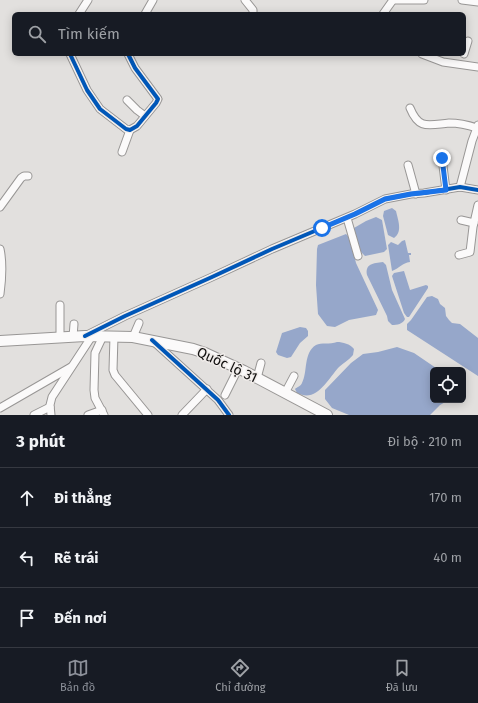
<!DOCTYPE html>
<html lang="vi">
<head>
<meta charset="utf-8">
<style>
	body { margin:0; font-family:"Fira Sans",sans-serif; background:#242831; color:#f1f3f6 }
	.controls { position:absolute; right:12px; bottom:12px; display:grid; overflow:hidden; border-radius:6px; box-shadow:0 2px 10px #0003 }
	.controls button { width:36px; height:36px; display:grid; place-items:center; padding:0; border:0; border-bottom:1px solid #363941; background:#171b24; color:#f1f3f6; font:20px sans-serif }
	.stop { position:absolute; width:12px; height:12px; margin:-9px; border:3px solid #1a73e8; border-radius:50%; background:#fff }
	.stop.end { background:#1a73e8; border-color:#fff; box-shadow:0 1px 4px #0008 }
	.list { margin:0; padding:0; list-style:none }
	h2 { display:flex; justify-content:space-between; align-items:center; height:52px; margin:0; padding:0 16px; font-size:17px }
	h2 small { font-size:13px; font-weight:400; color:#9ea1a6 }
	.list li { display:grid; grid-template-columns:26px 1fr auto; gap:12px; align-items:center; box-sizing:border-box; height:60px; padding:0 16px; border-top:1px solid #363941 }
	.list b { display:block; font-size:15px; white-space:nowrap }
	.list em { font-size:13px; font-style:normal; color:#9ea1a6 }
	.icon { flex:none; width:22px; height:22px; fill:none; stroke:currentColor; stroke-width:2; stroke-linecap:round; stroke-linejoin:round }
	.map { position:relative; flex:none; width:478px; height:415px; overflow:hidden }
	.search { position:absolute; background:#171b24; box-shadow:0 2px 10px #0003; left:12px; right:12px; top:12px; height:44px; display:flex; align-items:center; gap:10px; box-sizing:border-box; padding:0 14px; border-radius:6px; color:#9ea1a6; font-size:15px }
	.sheet { height:232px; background:#171b24 }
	nav { display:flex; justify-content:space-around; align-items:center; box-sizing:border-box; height:56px; border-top:1px solid #363941; background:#171b24; font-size:11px; color:#9ea1a6 }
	nav a { display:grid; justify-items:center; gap:2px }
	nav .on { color:#8c9099 }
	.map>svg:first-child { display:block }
	.water { fill:#96a7ca }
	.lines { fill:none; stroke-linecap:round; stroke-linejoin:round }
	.minor-casing { stroke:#989695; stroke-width:9 }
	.highway-casing { stroke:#989695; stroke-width:12 }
	.minor { stroke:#fbfafa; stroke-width:7 }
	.highway { stroke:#fbfafa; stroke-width:10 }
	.cycleway-casing { stroke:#f0ecea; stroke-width:6 }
	.cycleway { stroke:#0057b8; stroke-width:4 }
	.route { stroke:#1a73e8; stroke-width:5 }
	.labels { text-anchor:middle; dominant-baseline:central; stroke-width:3; stroke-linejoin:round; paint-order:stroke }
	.street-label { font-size:14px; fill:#11100f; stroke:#f0ecea }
</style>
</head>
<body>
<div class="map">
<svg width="478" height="415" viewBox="0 0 478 415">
	<rect width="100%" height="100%" fill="#e2e0de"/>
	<g class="water">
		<path d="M392,208L396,211C398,220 403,232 394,238L388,235L383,216L384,211Z"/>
		<polygon points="376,217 382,220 387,249 384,252 365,256 360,251 354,228 366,221"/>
		<polygon points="346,234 350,238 356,263 378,310 376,315 349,320 335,327 327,326 318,314 316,285 317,249 318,245"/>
		<path d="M405,240L408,253H411V255H409L410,262C402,263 400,268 392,271L388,245L391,242L398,245L402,241Z"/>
		<path d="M383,262L386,265L392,290L405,319C403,324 397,325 392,325L388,321L387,316L367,275C365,264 373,263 383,262Z"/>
		<polygon points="404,271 410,290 426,285 428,286 428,288 409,317 407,317 404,313 392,276 394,273"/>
		<polygon points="432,296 438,299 440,304 445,308 446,316 449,320 452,323 460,324 478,338 478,376 407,330 407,324 411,320 427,297"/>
		<polygon points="300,327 306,328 308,331 308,336 300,343 291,357 287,358 278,355 276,352 282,333"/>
		<path d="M337,342C343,342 350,344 354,349L353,355C349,360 343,363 339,367C327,380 317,403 297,393L295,389C297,387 301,386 302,383C308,372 303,353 316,345C321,342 330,345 337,342Z"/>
		<polygon points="397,347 414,353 439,370 433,370 433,400 449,400 440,405 430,415 349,415 332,408 325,399 325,390 351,363 363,354 378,352"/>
	</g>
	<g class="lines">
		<g class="minor-casing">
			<g id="minor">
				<polyline points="245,0 253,10 253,14"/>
				<polyline points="395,0 424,0"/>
				<polyline points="462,0 478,2"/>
				<polyline points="79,14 88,0"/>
				<polyline points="145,14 153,0"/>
				<polyline points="383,14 393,0"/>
				<polyline points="70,54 87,90 100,109 126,129 130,130 137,126 156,103 158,99 135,68 128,54"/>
				<polyline points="422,54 443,62 478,67"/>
				<polyline points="464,54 468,41"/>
				<polyline points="127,100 137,110 145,116"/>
				<path d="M410,108C419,130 428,125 449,123C458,123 468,125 477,128"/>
				<polyline points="122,152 130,130"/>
				<polyline points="442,158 446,190"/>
				<polyline points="408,165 416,194"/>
				<polyline points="460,187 472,141 478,125"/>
				<polyline points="0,207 21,178 24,176 28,176"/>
				<polyline points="347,218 358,256"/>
				<polyline points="461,220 474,223"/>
				<path d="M0,249C3,263 2,279 0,294"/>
				<polyline points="459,255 470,252 473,227 478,205"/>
				<polyline points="87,335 125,316 212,277 272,249 355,214 385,199 411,194 424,193 460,187 478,190"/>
				<polyline points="103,336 95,353 94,390 95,398 104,415"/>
				<polyline points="114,336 113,370 115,375 148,415"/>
				<polyline points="60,337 60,305"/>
				<polyline points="73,337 74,324"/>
				<polyline points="133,337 139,323"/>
				<polyline points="154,342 218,400 229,415"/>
				<polyline points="257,378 261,363"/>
				<polyline points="285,393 294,376"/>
				<polyline points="225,395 238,369"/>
				<polyline points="0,408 71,367"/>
				<polyline points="34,415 50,407"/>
				<polyline points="51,415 50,405 52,397 92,336"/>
				<polyline points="88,415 102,410"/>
				<polyline points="182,415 207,389"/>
			</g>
		</g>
		<g class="highway-casing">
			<polyline id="highway" points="0,341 85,336 133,337 193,349 205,353 244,371 327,415"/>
		</g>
		<use href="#minor" class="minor"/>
		<use href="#highway" class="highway"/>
		<g class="cycleway-casing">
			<g id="cycleway">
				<polyline points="70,54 87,90 100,109 126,129 130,130 137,126 156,103 158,99 135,68 128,54"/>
				<polyline points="85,336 125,316 212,277 272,249 355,214 385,199 411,194 424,193 460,187 478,190"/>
				<polyline points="152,340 218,400 229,415"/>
			</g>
		</g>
		<use href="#cycleway" class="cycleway"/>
	</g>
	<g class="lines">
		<polyline class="route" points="322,228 355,214 385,199 411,194 446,190 442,158"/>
	</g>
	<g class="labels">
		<g class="street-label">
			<text transform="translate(227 365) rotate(25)">Quốc lộ 31</text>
		</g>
	</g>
</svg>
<div class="controls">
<button><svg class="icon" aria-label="locate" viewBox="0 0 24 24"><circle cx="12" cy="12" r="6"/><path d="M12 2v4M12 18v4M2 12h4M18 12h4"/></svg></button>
</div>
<div class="stop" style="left:322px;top:228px"></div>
<div class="stop end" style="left:442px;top:158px"></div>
<div class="search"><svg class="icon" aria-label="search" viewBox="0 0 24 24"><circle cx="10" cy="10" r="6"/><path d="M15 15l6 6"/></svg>Tìm kiếm</div>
</div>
<section class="sheet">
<h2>3 phút<small>Đi bộ · 210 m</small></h2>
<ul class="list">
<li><svg class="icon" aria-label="ahead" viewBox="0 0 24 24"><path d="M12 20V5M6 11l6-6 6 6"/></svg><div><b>Đi thẳng</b></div><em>170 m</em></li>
<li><svg class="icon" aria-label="left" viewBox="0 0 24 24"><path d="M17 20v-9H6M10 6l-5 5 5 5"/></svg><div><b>Rẽ trái</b></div><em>40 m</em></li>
<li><svg class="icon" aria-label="arrive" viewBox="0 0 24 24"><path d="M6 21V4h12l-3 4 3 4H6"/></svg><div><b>Đến nơi</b></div></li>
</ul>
</section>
<nav>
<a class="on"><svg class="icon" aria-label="map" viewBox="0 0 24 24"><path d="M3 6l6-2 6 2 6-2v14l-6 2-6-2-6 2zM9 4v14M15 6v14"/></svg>Bản đồ</a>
<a><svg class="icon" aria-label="directions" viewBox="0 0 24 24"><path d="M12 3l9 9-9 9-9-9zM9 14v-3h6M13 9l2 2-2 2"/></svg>Chỉ đường</a>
<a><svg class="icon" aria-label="saved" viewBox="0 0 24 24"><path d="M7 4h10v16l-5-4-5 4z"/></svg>Đã lưu</a>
</nav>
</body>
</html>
